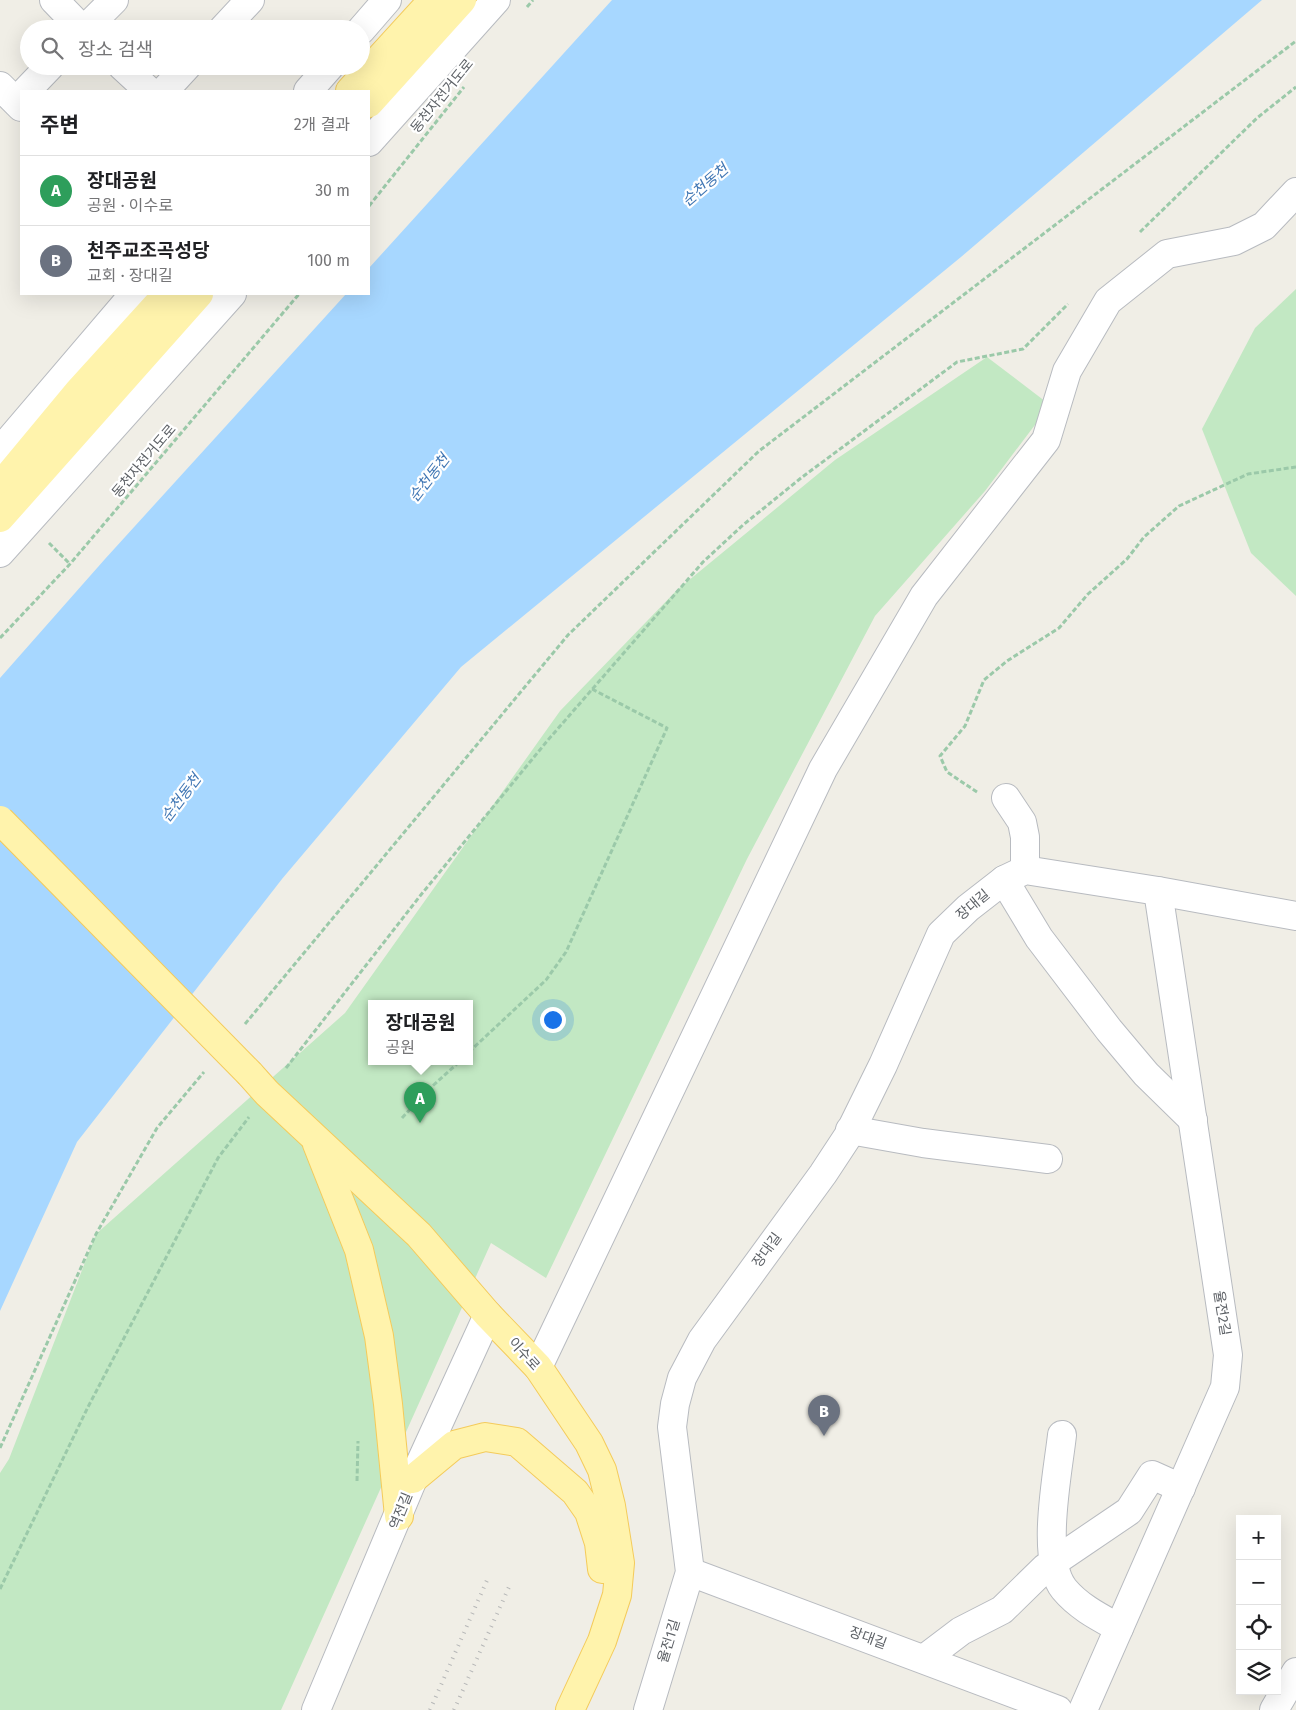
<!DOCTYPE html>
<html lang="ko">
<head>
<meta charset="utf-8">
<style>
	body { margin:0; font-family:"Fira Sans","Noto Sans KR",sans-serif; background:#f2f2f2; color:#202124 }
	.controls { position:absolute; right:15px; bottom:15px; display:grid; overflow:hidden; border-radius:0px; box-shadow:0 5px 20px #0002 }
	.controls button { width:45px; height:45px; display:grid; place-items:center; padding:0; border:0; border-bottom:1px solid #e0e0e0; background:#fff; color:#202124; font:25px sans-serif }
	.you { position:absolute; left:552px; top:1019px; width:18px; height:18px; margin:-12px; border:4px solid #fff; border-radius:50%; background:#1a73e8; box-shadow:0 0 0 8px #1a73e833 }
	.badge { display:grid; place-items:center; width:32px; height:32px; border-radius:50%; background:#1a73e8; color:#fff; font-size:16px; font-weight:700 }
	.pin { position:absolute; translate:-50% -41px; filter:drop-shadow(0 1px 2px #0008) }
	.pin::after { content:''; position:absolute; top:26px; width:18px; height:15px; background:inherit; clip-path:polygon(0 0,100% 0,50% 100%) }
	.popup { position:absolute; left:368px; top:1000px; width:105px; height:65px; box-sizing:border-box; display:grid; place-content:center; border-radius:0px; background:#fff; filter:drop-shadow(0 1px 4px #0005); font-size:16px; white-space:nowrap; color:#757577 }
	.popup b { font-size:19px; color:#202124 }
	.popup::after { content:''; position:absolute; left:50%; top:100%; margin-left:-10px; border:10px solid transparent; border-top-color:#fff }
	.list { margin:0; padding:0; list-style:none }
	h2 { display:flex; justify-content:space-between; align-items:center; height:65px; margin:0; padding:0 20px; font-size:21px }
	h2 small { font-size:16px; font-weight:400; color:#757577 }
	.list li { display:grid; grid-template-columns:32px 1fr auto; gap:15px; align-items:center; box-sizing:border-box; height:70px; padding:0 20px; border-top:1px solid #e0e0e0 }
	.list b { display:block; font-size:19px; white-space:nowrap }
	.list p { margin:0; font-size:16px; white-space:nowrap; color:#757577 }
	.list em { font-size:16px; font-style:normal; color:#757577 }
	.icon { flex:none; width:28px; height:28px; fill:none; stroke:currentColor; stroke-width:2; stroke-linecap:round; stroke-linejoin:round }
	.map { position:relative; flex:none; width:1296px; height:1710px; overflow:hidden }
	.search { position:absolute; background:#fff; box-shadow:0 5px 20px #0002; left:20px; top:20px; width:350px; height:55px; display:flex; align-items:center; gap:12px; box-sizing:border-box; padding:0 18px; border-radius:28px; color:#757577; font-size:19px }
	.panel { position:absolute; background:#fff; box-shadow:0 5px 20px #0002; left:20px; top:90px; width:350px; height:205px; border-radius:0px }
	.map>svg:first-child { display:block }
	.green { fill:#c2e8c3; fill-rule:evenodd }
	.water { fill:#a7d7ff }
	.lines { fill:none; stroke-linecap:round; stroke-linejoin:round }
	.minor-casing { stroke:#b8bbc0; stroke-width:30 }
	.major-casing { stroke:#f4cb5b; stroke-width:30 }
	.path { stroke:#9bc9a9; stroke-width:3; stroke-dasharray:5 2.5; stroke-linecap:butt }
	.minor { stroke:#fff; stroke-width:28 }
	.major { stroke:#fff3ac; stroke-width:28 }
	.rail { stroke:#b6b7b7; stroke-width:4; stroke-dasharray:1 6; stroke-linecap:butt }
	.major-bridge-casing { stroke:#f4cb5b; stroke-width:30; stroke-linecap:butt }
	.major-bridge { stroke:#fff3ac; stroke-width:28 }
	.labels { text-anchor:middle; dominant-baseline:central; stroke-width:4.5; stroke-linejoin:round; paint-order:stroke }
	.street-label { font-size:14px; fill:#5d6166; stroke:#fff }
	.water-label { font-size:15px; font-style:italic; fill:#4177b4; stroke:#fff }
</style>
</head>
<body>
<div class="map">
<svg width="1296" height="1710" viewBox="0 0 1296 1710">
	<rect width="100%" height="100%" fill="#f0eee6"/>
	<g class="green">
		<polygon points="1296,289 1296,596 1251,553 1202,429 1255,328"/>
		<path d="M987,357L1050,405L985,491L875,616L747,859L546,1278L491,1243L281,1710H0V1473L9,1459L96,1234L345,1013L560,711L677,590L835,460ZM371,1004H469V1062H371Z"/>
	</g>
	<polygon class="water" points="612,0 1262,0 961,257 461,667 282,879 77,1142 0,1311 0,678 105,559 346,294 369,294 369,268"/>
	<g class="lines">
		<g class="minor-casing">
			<g id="minor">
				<polyline points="54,0 82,29"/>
				<polyline points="85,29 114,0"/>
				<polyline points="223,29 250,0"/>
				<polyline points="361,30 387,0"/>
				<polyline points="122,66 149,91"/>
				<polyline points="0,86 21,107"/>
				<polyline points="26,91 50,66"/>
				<polyline points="164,91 187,66"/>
				<polyline points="308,91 330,66"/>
				<polyline points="369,142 496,0"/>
				<polyline points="0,451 134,294"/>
				<polyline points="0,553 232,294"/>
				<polyline points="1006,798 1022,822 1025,837 1025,870"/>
				<polyline points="1004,880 1039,938 1109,1030 1146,1074 1193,1120"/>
				<polyline points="850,1130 923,1143 1048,1159"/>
				<polyline points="538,1367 823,769 924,596 1046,440 1067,371 1108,301 1167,254 1234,241 1264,226 1296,192"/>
				<path d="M1062,1435C1058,1472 1040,1559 1064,1589C1079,1607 1099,1617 1119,1628"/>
				<polyline points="690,1572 1058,1710"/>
				<polyline points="924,1659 961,1631 1002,1610 1045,1568 1129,1511 1152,1475 1181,1488"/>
				<polyline points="316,1710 413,1479 488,1315"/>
				<polyline points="648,1710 690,1572 672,1427 675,1404 682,1378 702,1340 823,1174 848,1136 883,1065 941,934 968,908 1004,880 1025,870 1158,891 1296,916"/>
				<polyline points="1083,1710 1225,1387 1228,1355 1158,891"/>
				<polyline points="1274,1710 1296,1672"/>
			</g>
		</g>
		<g class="major-casing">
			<g id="major">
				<polyline points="350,91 433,0"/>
				<polyline points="369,103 462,0"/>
				<polyline points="0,486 78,392 167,294"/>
				<polyline points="0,518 199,294"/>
				<polyline points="250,1074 267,1093 419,1235 488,1315 538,1367 589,1443 602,1470 611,1506 620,1563 617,1595 602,1641 570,1710"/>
				<polyline points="317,1144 359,1250 379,1336 388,1404 399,1516"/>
				<polyline points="413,1479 454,1445 485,1437 517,1442 575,1492 589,1512 599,1543 602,1569"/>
			</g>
		</g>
		<g class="path">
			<polyline points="527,7 533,0"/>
			<polyline points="369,206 464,87"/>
			<polyline points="1140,232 1257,118 1296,87"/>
			<polyline points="49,543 70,564"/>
			<polyline points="0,638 70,564 299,294"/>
			<polyline points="977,792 947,772 940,756 965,726 984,680 1007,661 1059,628 1088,594 1127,559 1144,537 1179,506 1248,474 1296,467"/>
			<polyline points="245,1024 568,635 759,451 1296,41"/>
			<polyline points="469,1052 546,980 566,952 667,728 592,689"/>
			<polyline points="286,1068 420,896 548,740 703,562 743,525 801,478 957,362 1023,349 1068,304"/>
			<polyline points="402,1118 427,1091 459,1062"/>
			<polyline points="0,1448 96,1234 157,1128 204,1072"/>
			<polyline points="357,1481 358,1441"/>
			<polyline points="0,1589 88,1407 218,1158 249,1117"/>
		</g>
		<use href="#minor" class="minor"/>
		<use href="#major" class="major"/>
		<g class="rail">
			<polyline points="430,1710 488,1578"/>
			<polyline points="454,1710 509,1587"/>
		</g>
		<g class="major-bridge-casing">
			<polyline id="major-bridge" points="0,820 250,1074"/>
		</g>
		<use href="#major-bridge" class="major-bridge"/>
	</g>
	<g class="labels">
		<g class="street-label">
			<text transform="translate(442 96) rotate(-51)">동천자전거도로</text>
			<text transform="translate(144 461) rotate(-50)">동천자전거도로</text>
			<text transform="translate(973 905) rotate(-40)">장대길</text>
			<text transform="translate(767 1250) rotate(-54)">장대길</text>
			<text transform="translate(1222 1313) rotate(81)">율전2길</text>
			<text transform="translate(524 1354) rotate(48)">이수로</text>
			<text transform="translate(401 1511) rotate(-68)">역전길</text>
			<text transform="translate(868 1638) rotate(20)">장대길</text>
			<text transform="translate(669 1641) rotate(-73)">율전1길</text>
		</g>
		<g class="water-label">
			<text transform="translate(705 185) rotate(-41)">순천동천</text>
			<text transform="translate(429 478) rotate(-52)">순천동천</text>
			<text transform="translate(181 798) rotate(-53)">순천동천</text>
		</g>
	</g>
</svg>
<div class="controls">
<button>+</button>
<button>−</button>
<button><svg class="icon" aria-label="locate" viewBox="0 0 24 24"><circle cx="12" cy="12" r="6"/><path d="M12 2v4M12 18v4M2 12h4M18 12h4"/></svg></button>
<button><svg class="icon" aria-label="layers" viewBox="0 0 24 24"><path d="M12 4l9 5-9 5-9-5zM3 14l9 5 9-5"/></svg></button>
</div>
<div class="you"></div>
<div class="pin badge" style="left:420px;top:1123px;background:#2e9e5b">A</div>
<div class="popup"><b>장대공원</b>공원</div>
<div class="pin badge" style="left:824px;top:1436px;background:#6b7280">B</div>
<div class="search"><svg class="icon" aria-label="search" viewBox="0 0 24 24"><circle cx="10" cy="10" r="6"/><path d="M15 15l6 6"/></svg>장소 검색</div>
<section class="panel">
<h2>주변<small>2개 결과</small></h2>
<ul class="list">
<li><span class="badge" style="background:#2e9e5b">A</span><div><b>장대공원</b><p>공원 · 이수로</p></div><em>30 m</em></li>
<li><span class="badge" style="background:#6b7280">B</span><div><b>천주교조곡성당</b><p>교회 · 장대길</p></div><em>100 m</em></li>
</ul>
</section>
</div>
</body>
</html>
